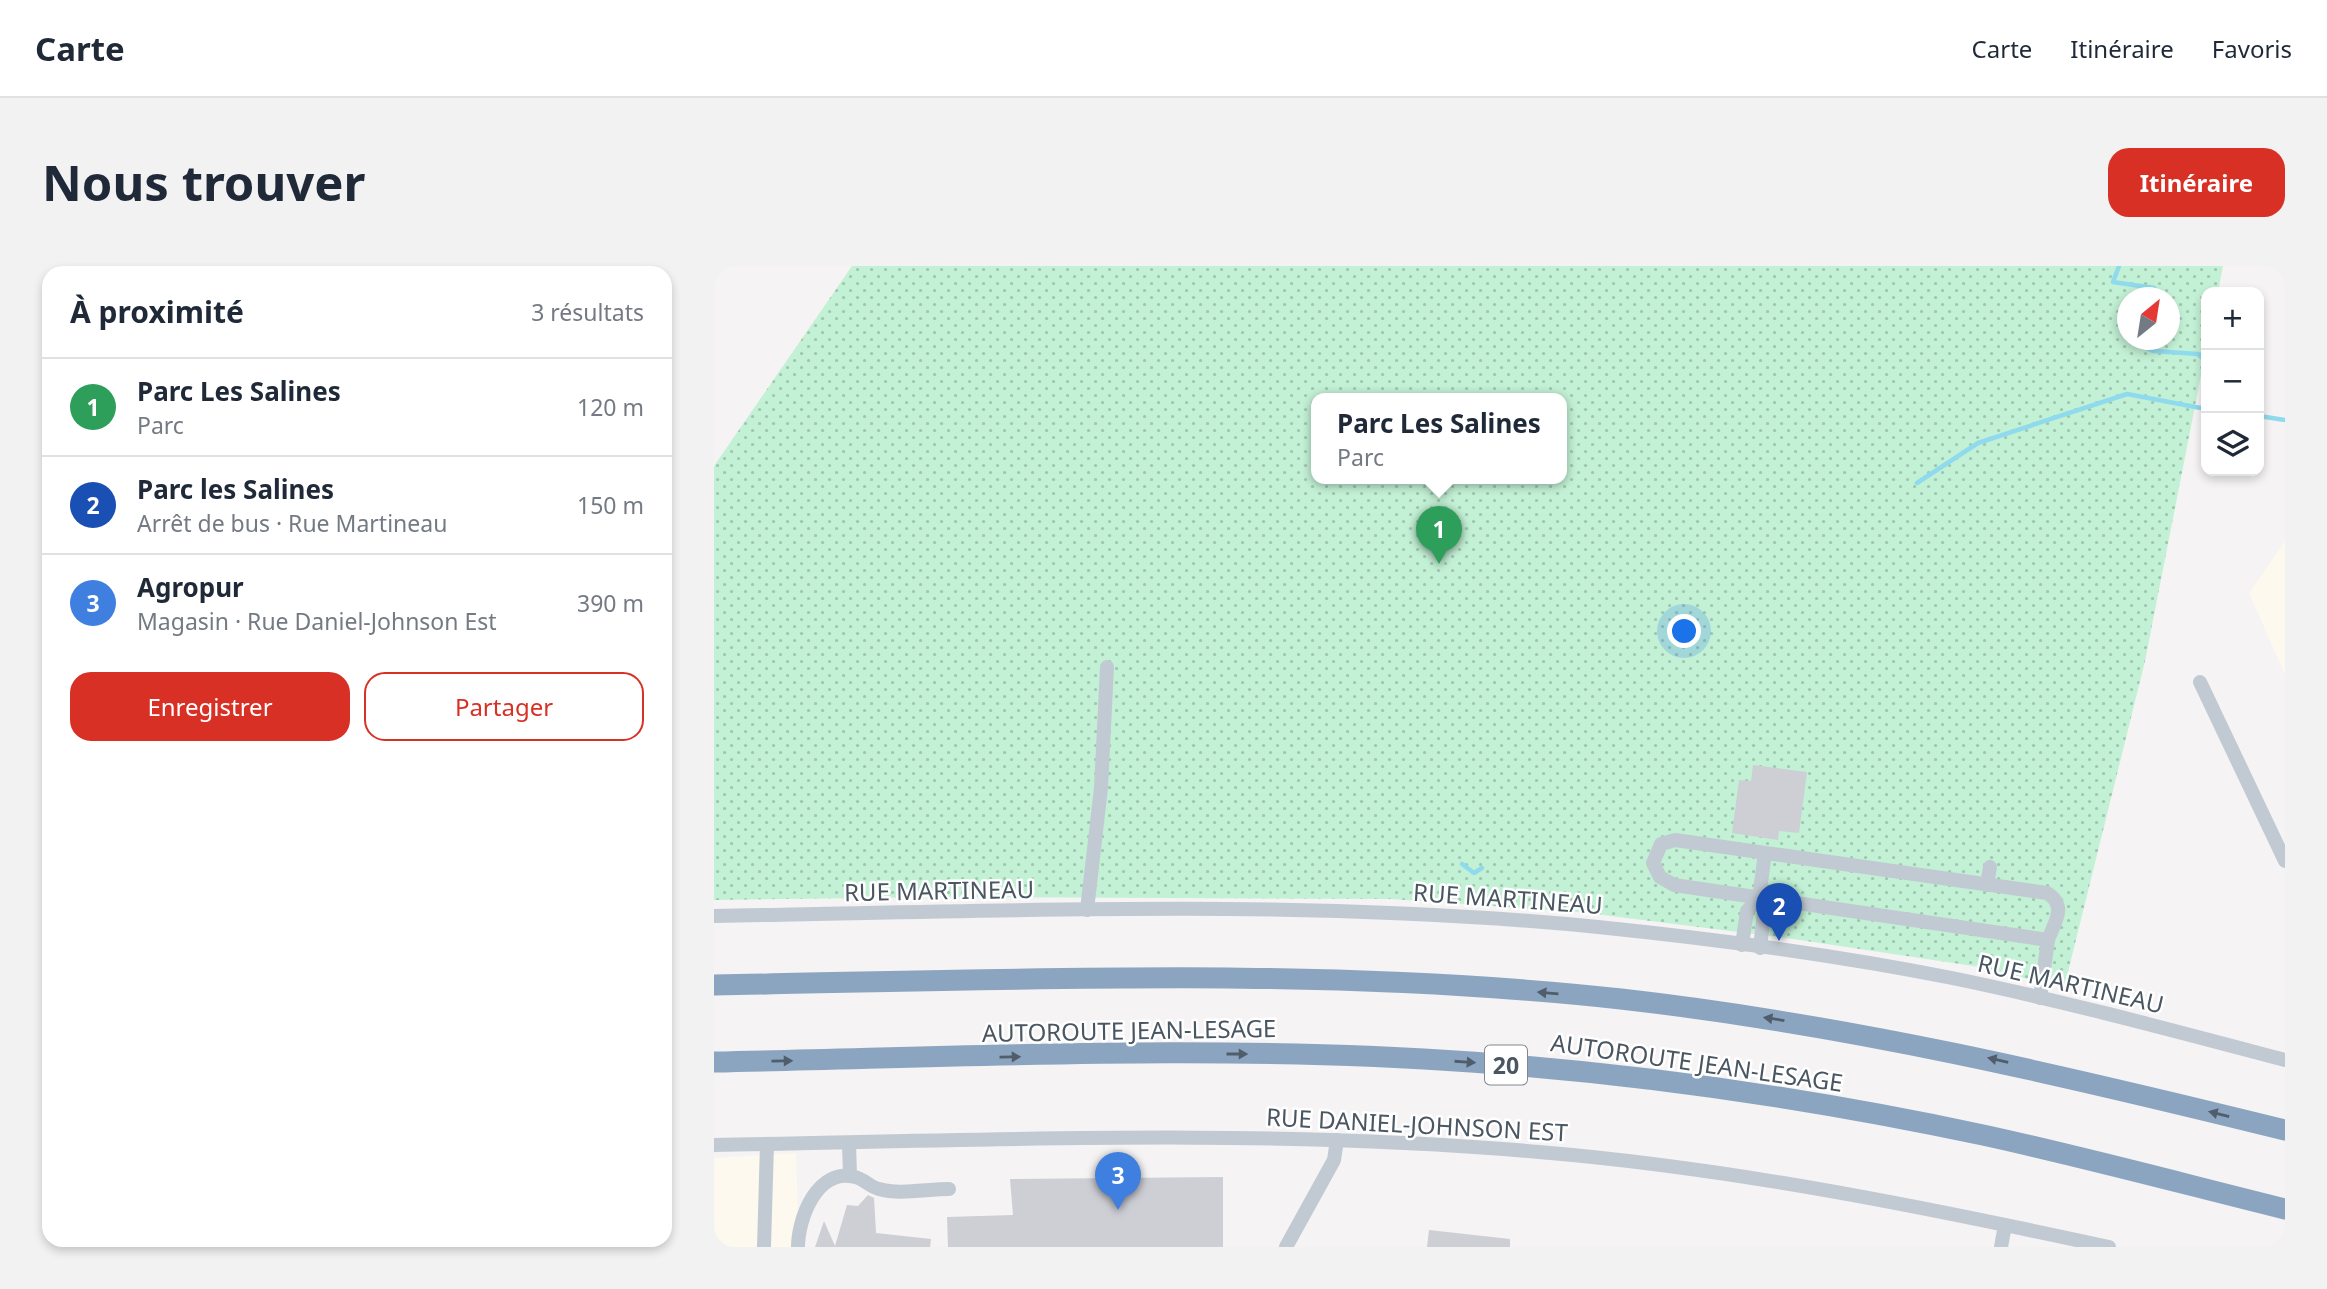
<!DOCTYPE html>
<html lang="fr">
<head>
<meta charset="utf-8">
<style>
	body { margin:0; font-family:"Noto Sans",sans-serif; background:#f2f2f3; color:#1f2937 }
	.controls { position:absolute; right:21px; top:21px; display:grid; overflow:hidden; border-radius:14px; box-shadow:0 4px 10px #0003 }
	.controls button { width:63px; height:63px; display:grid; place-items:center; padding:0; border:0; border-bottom:2px solid #e0e1e3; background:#fff; color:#1f2937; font:35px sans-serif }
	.compass { position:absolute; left:1403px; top:21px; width:63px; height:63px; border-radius:50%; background:#fff; box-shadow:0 4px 10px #0003; rotate:30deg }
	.you { position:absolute; left:971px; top:366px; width:24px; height:24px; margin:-18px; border:5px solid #fff; border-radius:50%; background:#1a73e8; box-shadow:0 0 0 10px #1a73e833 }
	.badge { display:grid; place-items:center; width:46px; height:46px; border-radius:50%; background:#d93025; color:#fff; font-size:23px; font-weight:700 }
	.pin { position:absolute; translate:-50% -58px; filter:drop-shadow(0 2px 4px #0008) }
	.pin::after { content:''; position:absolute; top:37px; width:24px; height:21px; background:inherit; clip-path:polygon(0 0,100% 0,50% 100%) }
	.popup { position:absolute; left:597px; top:127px; width:256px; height:91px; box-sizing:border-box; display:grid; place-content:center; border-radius:14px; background:#fff; filter:drop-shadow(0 2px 5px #0005); font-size:23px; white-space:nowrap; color:#747a83 }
	.popup b { font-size:26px; color:#1f2937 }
	.popup::after { content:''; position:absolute; left:50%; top:100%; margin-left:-14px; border:14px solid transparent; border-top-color:#fff }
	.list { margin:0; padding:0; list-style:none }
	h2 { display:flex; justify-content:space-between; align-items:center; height:91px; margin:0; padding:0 28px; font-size:30px }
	h2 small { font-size:23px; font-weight:400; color:#747a83 }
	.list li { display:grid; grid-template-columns:46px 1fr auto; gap:21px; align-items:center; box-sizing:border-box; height:98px; padding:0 28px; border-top:2px solid #e0e1e3 }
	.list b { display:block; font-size:26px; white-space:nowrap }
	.list p { margin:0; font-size:23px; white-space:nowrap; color:#747a83 }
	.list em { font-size:23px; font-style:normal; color:#747a83 }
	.actions { display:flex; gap:14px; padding:21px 28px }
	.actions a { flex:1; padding:16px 0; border:2px solid #d93025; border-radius:21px; text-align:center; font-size:24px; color:#d93025 }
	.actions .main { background:#d93025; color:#fff }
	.icon { flex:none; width:38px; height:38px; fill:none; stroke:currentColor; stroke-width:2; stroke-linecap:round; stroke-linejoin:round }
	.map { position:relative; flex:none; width:1571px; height:981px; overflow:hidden; border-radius:21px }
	header { display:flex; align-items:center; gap:42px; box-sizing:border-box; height:98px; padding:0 35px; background:#fff; border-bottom:2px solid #e0e1e3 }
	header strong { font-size:33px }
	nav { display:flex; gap:38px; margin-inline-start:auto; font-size:24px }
	.intro { display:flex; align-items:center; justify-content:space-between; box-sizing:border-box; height:168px; padding:0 42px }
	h1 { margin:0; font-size:49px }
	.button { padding:18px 32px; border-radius:21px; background:#d93025; color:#fff; font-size:24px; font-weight:700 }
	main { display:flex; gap:42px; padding:0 42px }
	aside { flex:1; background:#fff; border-radius:21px; box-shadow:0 4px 10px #0003 }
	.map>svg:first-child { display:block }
	.commercial { fill:#fdf9ef }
	.park { fill:url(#park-dots); fill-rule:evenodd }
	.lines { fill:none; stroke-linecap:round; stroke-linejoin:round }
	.stream { stroke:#90daee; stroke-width:4.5 }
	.building { fill:#cdcfd5 }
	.minor { stroke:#c1cad2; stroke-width:14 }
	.highway { stroke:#8ba5c1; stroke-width:21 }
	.oneway { fill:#505e6b }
	.labels { text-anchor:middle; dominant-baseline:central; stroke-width:5; stroke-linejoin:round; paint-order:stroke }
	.shield { fill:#fff; stroke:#808990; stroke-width:2 }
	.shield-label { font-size:23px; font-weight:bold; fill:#4a5661 }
	.street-label { font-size:24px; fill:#4a5661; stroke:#fff }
</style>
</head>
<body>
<header>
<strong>Carte</strong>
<nav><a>Carte</a><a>Itinéraire</a><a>Favoris</a></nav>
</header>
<div class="intro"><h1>Nous trouver</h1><a class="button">Itinéraire</a></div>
<main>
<aside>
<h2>À proximité<small>3 résultats</small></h2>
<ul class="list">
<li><span class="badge" style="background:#2e9e5b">1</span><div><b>Parc Les Salines</b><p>Parc</p></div><em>120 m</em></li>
<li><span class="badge" style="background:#1a4fb4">2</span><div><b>Parc les Salines</b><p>Arrêt de bus · Rue Martineau</p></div><em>150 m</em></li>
<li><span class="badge" style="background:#3f7fe0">3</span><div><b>Agropur</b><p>Magasin · Rue Daniel-Johnson Est</p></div><em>390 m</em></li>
</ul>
<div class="actions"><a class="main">Enregistrer</a><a>Partager</a></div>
</aside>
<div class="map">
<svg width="1571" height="981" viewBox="0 0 1571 981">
	<defs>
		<pattern id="park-dots" width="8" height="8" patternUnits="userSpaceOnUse" patternTransform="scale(1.75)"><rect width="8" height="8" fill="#c3f1d5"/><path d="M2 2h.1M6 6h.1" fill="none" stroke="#a0c6b0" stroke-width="1.8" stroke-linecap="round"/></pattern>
	</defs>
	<rect width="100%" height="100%" fill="#f5f3f3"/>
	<g class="commercial">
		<polygon points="1571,275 1571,409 1535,327"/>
		<polygon points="82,887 85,981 0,981 0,892"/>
	</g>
	<path class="park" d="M138,0H1509L1504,26H1492V84L1431,395L1350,722L1266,701L1079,673L865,646L678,633L230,631L0,634V200ZM1414,32H1456V74H1414ZM602,132H848V212H602Z"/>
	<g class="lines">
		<g class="stream">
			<polyline points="1405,0 1399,16 1440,22 1436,32"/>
			<polyline points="1414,61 1414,72"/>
			<polyline points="1414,74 1439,85 1484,88 1492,95"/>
			<polyline points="1545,150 1571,154"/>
			<polyline points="1203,217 1264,177 1413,128 1492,143"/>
			<polyline points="748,598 760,607 768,602"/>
		</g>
	</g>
	<g class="building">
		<polygon points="1039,499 1093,506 1085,567 1065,565 1064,574 1018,567 1025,514 1037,515"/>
		<polygon points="509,911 509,981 234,981 233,951 299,949 296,913"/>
		<polygon points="154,929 160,932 162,967 217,973 216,981 101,981 110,955 121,980 133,939 144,940"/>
		<polygon points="715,964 796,973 796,981 713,981"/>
	</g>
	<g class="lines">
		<g class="minor">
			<polyline points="1486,416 1571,595"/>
			<path d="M961,574L1333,627C1354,640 1340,657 1334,674L960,619L946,611L939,597L947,578Z"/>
			<polyline points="1273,619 1276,601"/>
			<polyline points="373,644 387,522 393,401"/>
			<path d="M0,650C294,645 590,632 884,661C1002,673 1122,689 1238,712C1350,735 1461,765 1571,794"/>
			<polyline points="1028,679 1033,645 1045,632"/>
			<polyline points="1046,682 1050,647 1045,632 1051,587"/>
			<polyline points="1326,732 1334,674"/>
			<polyline points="135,877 136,910"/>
			<path d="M0,879C274,874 551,862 825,886C1017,902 1206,940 1395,981"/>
			<polyline points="50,981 53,878"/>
			<path d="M84,981C84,953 103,901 141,911C150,913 156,921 165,923C185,929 213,923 235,923"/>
			<polyline points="572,981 620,894 623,874"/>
			<polyline points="1287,981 1291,959"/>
		</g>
		<g class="highway">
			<path d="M0,719C303,714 606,700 907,733C1136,759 1348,809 1571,864"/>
			<path d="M0,796C252,791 505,778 757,796C929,808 1100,833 1269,869C1370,891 1470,918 1571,943"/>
		</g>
	</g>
	<defs><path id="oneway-solid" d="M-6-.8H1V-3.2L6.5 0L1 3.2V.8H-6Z" transform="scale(1.75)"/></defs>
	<g class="oneway">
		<use href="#oneway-solid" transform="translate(834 727) rotate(-175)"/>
		<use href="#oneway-solid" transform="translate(1060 753) rotate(-171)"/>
		<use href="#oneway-solid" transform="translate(523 788)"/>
		<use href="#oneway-solid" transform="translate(296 791) rotate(-1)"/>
		<use href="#oneway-solid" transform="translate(1284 794) rotate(-167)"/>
		<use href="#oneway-solid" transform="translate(68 795) rotate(-1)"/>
		<use href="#oneway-solid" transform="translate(751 796) rotate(4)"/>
		<use href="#oneway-solid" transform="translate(1505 848) rotate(-166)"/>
	</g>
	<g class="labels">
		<rect class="shield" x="771" y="779.5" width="42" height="39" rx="5"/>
		<g class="shield-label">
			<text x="792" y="799">20</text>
		</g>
		<g class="street-label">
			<text transform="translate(225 624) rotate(-1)">RUE MARTINEAU</text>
			<text transform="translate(794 632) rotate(4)">RUE MARTINEAU</text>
			<text transform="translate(1357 717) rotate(13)">RUE MARTINEAU</text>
			<text transform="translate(415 764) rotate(-1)">AUTOROUTE JEAN-LESAGE</text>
			<text transform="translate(983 796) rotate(8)">AUTOROUTE JEAN-LESAGE</text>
			<text transform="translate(703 858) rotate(3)">RUE DANIEL-JOHNSON EST</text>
		</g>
	</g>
</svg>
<div class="controls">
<button>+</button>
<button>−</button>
<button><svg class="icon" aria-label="layers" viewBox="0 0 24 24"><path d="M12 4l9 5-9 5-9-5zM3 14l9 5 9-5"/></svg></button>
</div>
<svg class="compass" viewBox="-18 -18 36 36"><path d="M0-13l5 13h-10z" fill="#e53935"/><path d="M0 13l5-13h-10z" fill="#747a83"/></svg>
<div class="you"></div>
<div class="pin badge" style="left:725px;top:298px;background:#2e9e5b">1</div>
<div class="popup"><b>Parc Les Salines</b>Parc</div>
<div class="pin badge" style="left:1065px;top:675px;background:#1a4fb4">2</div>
<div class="pin badge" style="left:404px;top:944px;background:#3f7fe0">3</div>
</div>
</main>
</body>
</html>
